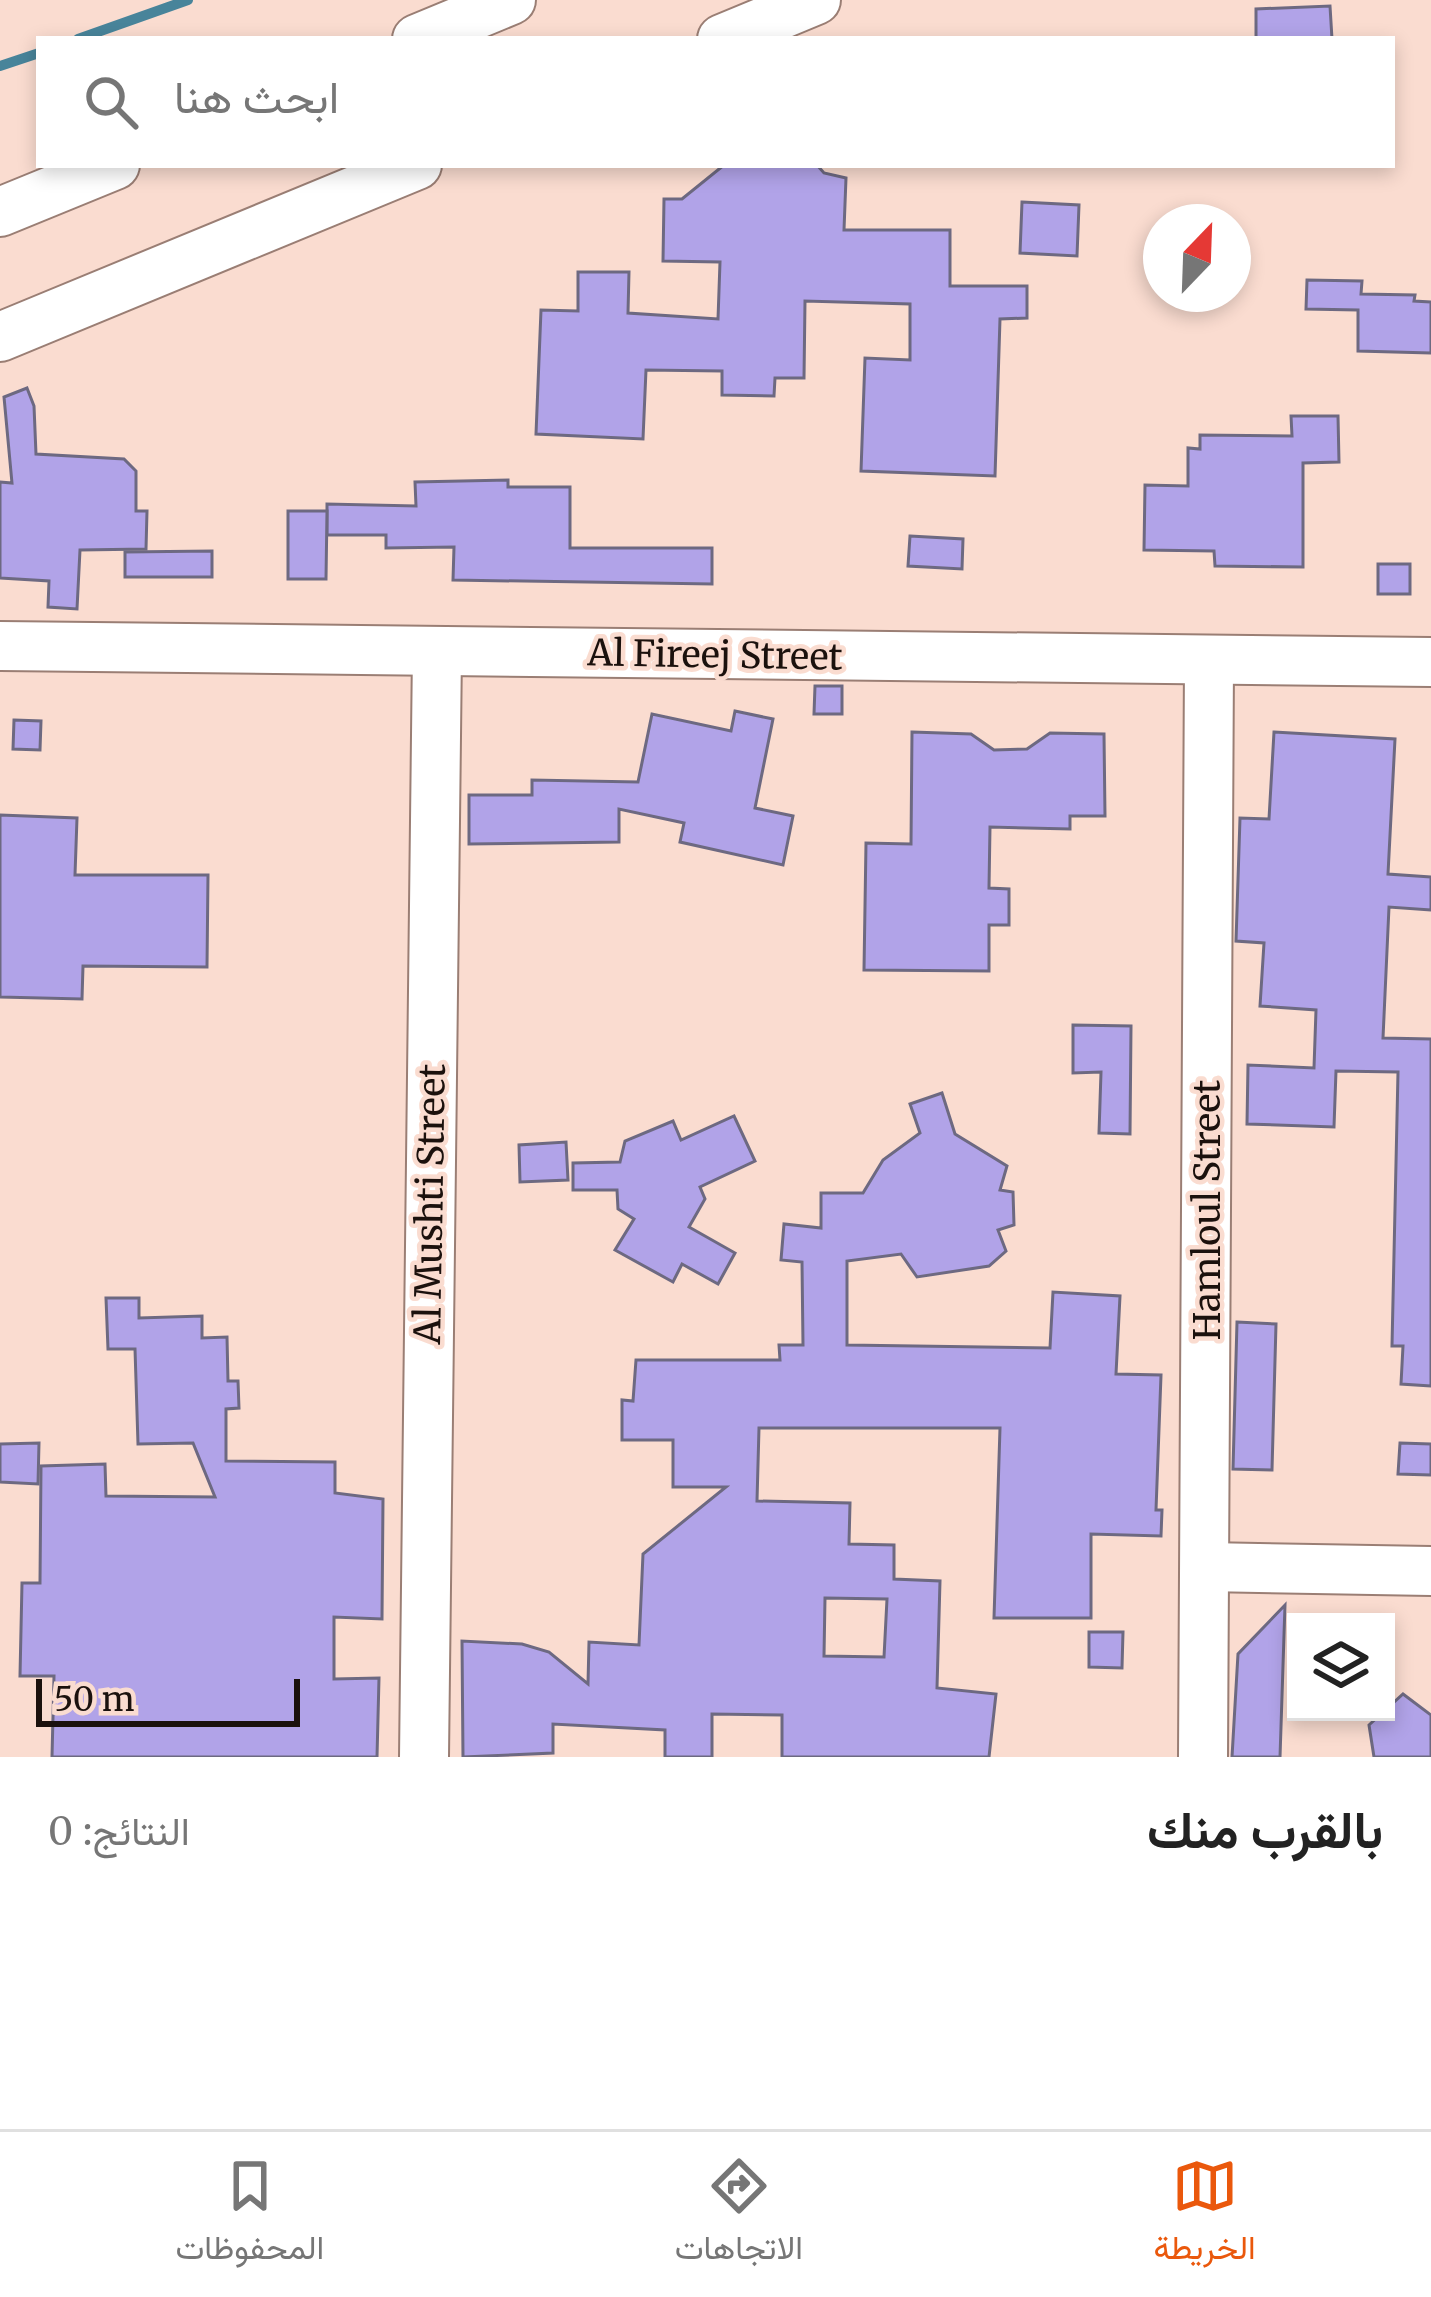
<!DOCTYPE html>
<html lang="ar">
<head>
<meta charset="utf-8">
<style>
	body { margin:0; font-family:Merriweather,Vazirmatn,serif; background:#f6f6f6; color:#222; direction:rtl }
	.controls { position:absolute; right:36px; bottom:36px; display:grid; overflow:hidden; border-radius:0px; box-shadow:0 6px 18px #0003 }
	.controls button { width:108px; height:108px; display:grid; place-items:center; padding:0; border:0; border-bottom:3px solid #e0e0e0; background:#fff; color:#222; font:60px sans-serif }
	.compass { position:absolute; left:1143px; top:204px; width:108px; height:108px; border-radius:50%; background:#fff; box-shadow:0 6px 18px #0003; rotate:23deg }
	.scale { position:absolute; left:36px; bottom:30px; width:264px; box-sizing:border-box; padding-left:12px; border:6px solid #1b110d; border-top:0; font-size:33px; line-height:42px; white-space:nowrap; color:#1b110d; -webkit-text-stroke:9px #fadcd0; paint-order:stroke }
	.list { margin:0; padding:0; list-style:none }
	h2 { display:flex; justify-content:space-between; align-items:center; height:156px; margin:0; padding:0 48px; font-size:51px }
	h2 small { font-size:39px; font-weight:400; color:#767676 }
	.icon { flex:none; width:66px; height:66px; fill:none; stroke:currentColor; stroke-width:2; stroke-linecap:round; stroke-linejoin:round }
	.map { position:relative; flex:none; width:1431px; height:1757px; overflow:hidden; direction:ltr }
	.search { position:absolute; background:#fff; box-shadow:0 6px 18px #0003; left:36px; right:36px; top:36px; height:132px; display:flex; align-items:center; gap:30px; box-sizing:border-box; padding:0 42px; border-radius:0px; color:#767676; font-size:45px }
	.sheet { height:372px; background:#fff }
	nav { display:flex; justify-content:space-around; align-items:center; box-sizing:border-box; height:168px; border-top:3px solid #e0e0e0; background:#fff; font-size:33px; color:#767676 }
	nav a { display:grid; justify-items:center; gap:6px }
	nav .on { color:#ea580c }
	.map>svg:first-child { display:block }
	.lines { fill:none; stroke-linecap:round; stroke-linejoin:round }
	.stream { stroke:#48849a; stroke-width:10 }
	.building { fill:#b1a3e8; stroke:#6d6981; stroke-width:3; fill-rule:evenodd }
	.minor-casing { stroke:#9a7e74; stroke-width:52 }
	.minor { stroke:#fff; stroke-width:48 }
	.labels { text-anchor:middle; dominant-baseline:central; stroke-width:9; stroke-linejoin:round; paint-order:stroke }
	.street-label { font-size:36px; fill:#1b110d; stroke:#fadcd0 }
</style>
</head>
<body>
<div class="map">
<svg width="1431" height="1757" viewBox="0 0 1431 1757">
	<rect width="100%" height="100%" fill="#fadcd0"/>
	<g class="lines">
		<g class="stream">
			<polyline points="78,39 188,0"/>
			<polyline points="0,66 39,53"/>
		</g>
	</g>
	<g class="building">
		<polygon points="1330,6 1332,39 1256,39 1256,9"/>
		<polygon points="724,165 817,165 824,173 846,178 844,230 950,230 950,286 1027,286 1027,318 1000,319 995,476 861,471 865,358 910,360 910,304 805,301 804,378 775,378 774,396 722,395 722,371 646,370 643,439 536,434 541,310 578,311 578,272 629,272 628,313 718,319 720,262 663,261 664,199 682,199"/>
		<polygon points="1022,202 1079,205 1077,256 1020,253"/>
		<polygon points="1307,280 1362,281 1361,294 1415,295 1414,301 1431,302 1431,353 1358,351 1358,310 1306,309"/>
		<polygon points="27,388 34,406 36,454 124,459 136,471 136,511 147,511 146,549 80,550 77,609 48,607 49,581 0,578 0,482 12,483 4,397"/>
		<polygon points="1291,416 1338,416 1339,462 1303,463 1303,567 1215,566 1214,551 1144,550 1145,485 1188,486 1188,448 1200,449 1200,435 1292,436"/>
		<polygon points="508,480 508,487 570,487 570,548 712,548 712,584 453,580 454,547 386,548 386,535 327,535 327,504 416,506 415,482"/>
		<polygon points="288,511 327,511 326,579 288,579"/>
		<polygon points="910,536 963,539 962,569 908,566"/>
		<polygon points="212,551 212,577 125,577 125,552"/>
		<rect x="1378" y="564" width="32" height="30"/>
		<polygon points="815,686 842,686 842,714 814,714"/>
		<polygon points="735,711 773,719 755,808 793,816 783,865 680,842 684,823 619,809 619,842 469,844 469,795 532,795 532,780 638,782 652,714 731,731"/>
		<polygon points="14,720 41,721 40,750 13,749"/>
		<polygon points="912,732 971,734 994,750 1027,749 1050,733 1104,734 1105,816 1070,816 1070,829 990,827 989,888 1009,889 1009,925 989,925 989,971 864,970 866,843 911,844"/>
		<polygon points="1274,732 1395,739 1388,874 1431,877 1431,910 1389,907 1383,1038 1431,1039 1431,1386 1401,1384 1403,1346 1392,1346 1398,1072 1336,1071 1334,1127 1247,1124 1248,1065 1314,1068 1316,1010 1260,1006 1264,943 1236,941 1240,818 1269,819"/>
		<polygon points="0,815 77,818 75,875 208,875 207,967 83,966 82,999 0,997"/>
		<polygon points="1073,1025 1131,1026 1130,1134 1099,1133 1101,1072 1073,1073"/>
		<path d="M942,1093L955,1134L1007,1166L1000,1190L1013,1192L1014,1225L998,1230L1006,1251L989,1266L917,1277L901,1254L847,1261V1345L1050,1348L1053,1292L1120,1296L1116,1374L1161,1375L1156,1510H1162L1161,1536L1091,1534V1618H994L1000,1428H759L757,1501L850,1503L849,1544L894,1545V1579L940,1581L937,1688L996,1694L989,1757H782V1715L712,1714V1757H665V1730L553,1724V1753L463,1757L462,1641L522,1644L549,1652L588,1684L589,1642L639,1645L643,1554L726,1487H673V1440H622V1400L633,1401L636,1360H780L779,1345H803L802,1262L781,1260L784,1224L821,1228V1193H863L883,1160L920,1133L910,1104ZM825,1598L887,1599L884,1657L824,1656Z"/>
		<polygon points="734,1116 755,1161 700,1187 705,1199 689,1227 735,1253 718,1284 682,1264 673,1282 615,1250 634,1219 618,1209 617,1190 573,1190 573,1163 620,1162 625,1141 673,1121 681,1140"/>
		<polygon points="566,1142 568,1180 520,1182 519,1145"/>
		<polygon points="106,1298 139,1298 139,1318 202,1316 202,1338 227,1337 228,1381 238,1381 239,1408 226,1409 226,1461 335,1462 335,1493 383,1499 382,1619 334,1617 334,1679 379,1678 377,1757 52,1757 54,1676 20,1676 22,1583 40,1583 41,1466 105,1464 106,1496 215,1497 193,1443 138,1444 135,1349 108,1349"/>
		<polygon points="1237,1322 1276,1324 1272,1470 1233,1469"/>
		<polygon points="39,1443 38,1484 0,1482 0,1444"/>
		<polygon points="1400,1443 1431,1444 1431,1475 1398,1474"/>
		<polygon points="1285,1605 1280,1757 1232,1757 1238,1654"/>
		<polygon points="1089,1632 1123,1632 1122,1668 1089,1667"/>
		<polygon points="1403,1694 1431,1715 1431,1757 1374,1757 1369,1725"/>
	</g>
	<g class="lines">
		<g class="minor-casing">
			<g id="minor">
				<polyline points="417,39 511,0"/>
				<polyline points="722,39 816,0"/>
				<polyline points="0,212 115,165"/>
				<polyline points="0,337 417,165"/>
				<polyline points="0,646 1431,662"/>
				<polyline points="1206,1567 1431,1571"/>
				<polyline points="424,1757 437,651"/>
				<polyline points="1203,1757 1209,662"/>
			</g>
		</g>
		<use href="#minor" class="minor"/>
	</g>
	<g class="labels">
		<g class="street-label">
			<text transform="translate(715 655) rotate(1)">Al Fireej Street</text>
			<text transform="translate(430 1204) rotate(-89)">Al Mushti Street</text>
			<text transform="translate(1207 1210) rotate(-90)">Hamloul Street</text>
		</g>
	</g>
</svg>
<div class="controls">
<button><svg class="icon" aria-label="layers" viewBox="0 0 24 24"><path d="M12 4l9 5-9 5-9-5zM3 14l9 5 9-5"/></svg></button>
</div>
<svg class="compass" viewBox="-18 -18 36 36"><path d="M0-13l5 13h-10z" fill="#e53935"/><path d="M0 13l5-13h-10z" fill="#767676"/></svg>
<div class="scale">50 m</div>
<div class="search"><svg class="icon" aria-label="search" viewBox="0 0 24 24"><circle cx="10" cy="10" r="6"/><path d="M15 15l6 6"/></svg>ابحث هنا</div>
</div>
<section class="sheet">
<h2>بالقرب منك<small>النتائج: 0</small></h2>
<ul class="list">
</ul>
</section>
<nav>
<a class="on"><svg class="icon" aria-label="map" viewBox="0 0 24 24"><path d="M3 6l6-2 6 2 6-2v14l-6 2-6-2-6 2zM9 4v14M15 6v14"/></svg>الخريطة</a>
<a><svg class="icon" aria-label="directions" viewBox="0 0 24 24"><path d="M12 3l9 9-9 9-9-9zM9 14v-3h6M13 9l2 2-2 2"/></svg>الاتجاهات</a>
<a><svg class="icon" aria-label="saved" viewBox="0 0 24 24"><path d="M7 4h10v16l-5-4-5 4z"/></svg>المحفوظات</a>
</nav>
</body>
</html>
